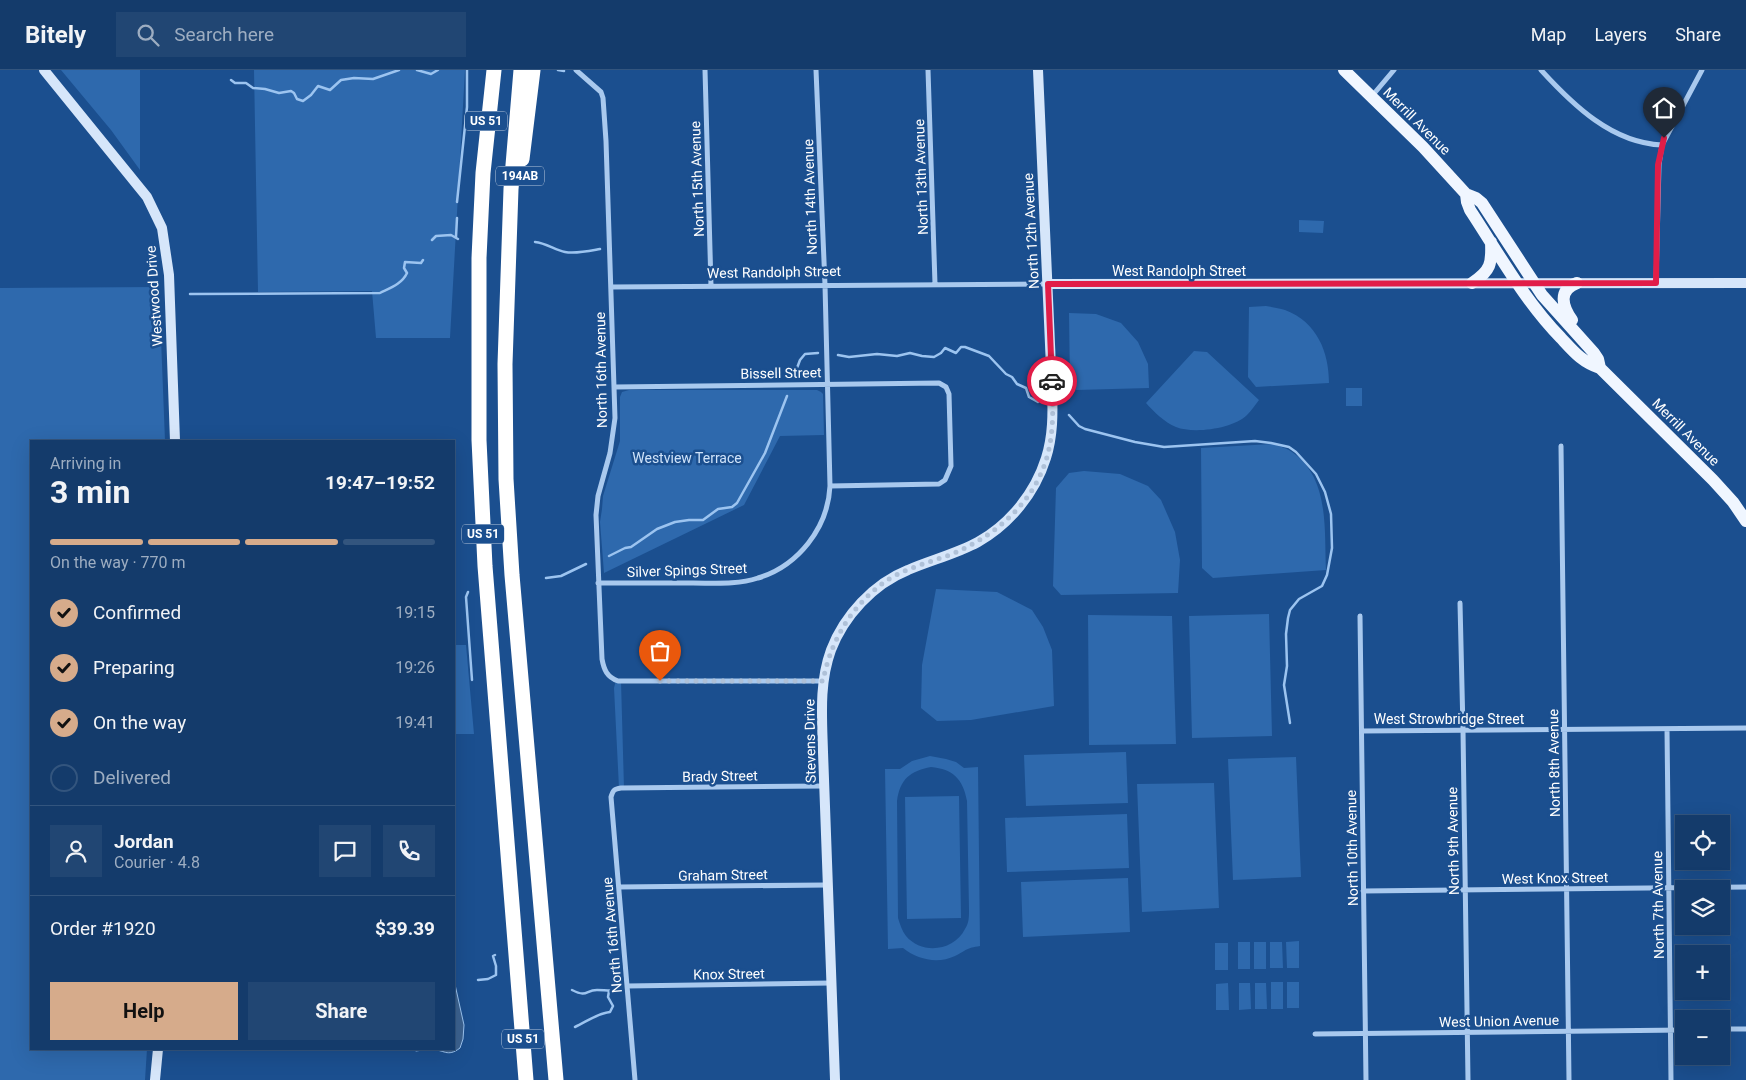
<!DOCTYPE html>
<meta charset="utf-8">
<style>
:root{--surface:#143b6b;--page:#214673;--text:#f1f3f6;--muted:#9dadc1;--line:#33557e;--accent:#d6ab8b}
body{margin:0;font-family:Roboto,sans-serif;background:var(--page);color:var(--text);height:100vh;display:flex;flex-direction:column;font-size:19px;white-space:nowrap}
*{box-sizing:border-box;margin:0}
p{font-size:16px;color:var(--muted)}
.icon{flex:none;width:28px;height:28px;fill:none;stroke:currentColor;stroke-width:2;stroke-linecap:round;stroke-linejoin:round}
.map{position:relative;flex:1;overflow:hidden}
.side{position:absolute;left:30px;top:370px;width:425px;height:610px;display:flex;flex-direction:column;background:var(--surface);border-radius:0px;box-shadow:0 5px 20px #0002,0 0 0 1px var(--line)}
.side>*{flex:none}
.controls{position:absolute;left:1675px;top:745px;display:grid;gap:10px}
.controls a{display:grid;place-items:center;width:55px;height:55px;border-radius:0px;background:var(--surface);box-shadow:0 5px 20px #0002,0 0 0 1px var(--line);font-size:25px}
.pin{position:absolute;display:grid;place-items:center;width:42px;height:42px;color:#fff;margin:-51px -21px;border-radius:50% 50% 50% 0;rotate:-45deg;box-shadow:0 0 5px #0007}
.pin .icon{rotate:45deg}
.courier{position:absolute;display:grid;place-items:center;width:50px;height:50px;margin:-25px;border:4px solid #e11d48;border-radius:50%;background:#fff;color:#222;box-shadow:0 1px 6px #0007}
.headline em{font-style:normal;font-weight:700}
.headline div{display:flex;flex-direction:column-reverse}
.headline{display:flex;align-items:center;justify-content:space-between;height:85px;padding:0 20px}
h1{font-size:32px;font-weight:700;line-height:38px}
.bar{display:grid;grid-template-columns:repeat(4,1fr);gap:8px 5px;align-content:center;height:60px;padding:0 20px}
.bar i{height:6px;border-radius:4px;background:var(--line)}
.bar .on{background:var(--accent)}
.bar p{grid-column:span 4}
.line{display:flex;align-items:center;gap:12px;padding:0 20px;border-top:1px solid var(--line)}
.line div{flex:1}
.round{display:grid;place-items:center;flex:none;width:52px;height:52px;border-radius:0px;background:var(--page)}
ol{padding:0 20px;list-style:none}
li{display:flex;align-items:center;gap:15px;height:55px}
li p{margin-inline-start:auto}
li .icon{padding:5px;border-radius:50%;background:var(--accent);color:#111;stroke-width:4}
li:last-child{color:var(--muted)}
li i{width:28px;height:28px;border:2px solid var(--line);border-radius:50%}
.action{display:flex;gap:10px;margin-top:auto;padding:10px 20px}
.action a{flex:1;height:58px;border-radius:0px;background:var(--accent);color:#111;font-size:20px;font-weight:700;line-height:58px;text-align:center}
.action a+a{background:var(--page);color:var(--text)}
header{display:flex;align-items:center;gap:30px;box-sizing:border-box;height:70px;padding:0 25px;background:var(--surface);border-bottom:1px solid var(--line)}
header strong{font-size:24px}
nav{display:flex;gap:28px;margin-inline-start:auto;font-size:18px}
.search{width:350px;height:45px;background:var(--page);display:flex;align-items:center;gap:12px;box-sizing:border-box;padding:0 18px;border-radius:0px;color:var(--muted);font-size:19px}
.map>svg:first-child{display:block}
.green{fill:#2e69ad;fill-rule:evenodd}
.water{fill:#3c6290;stroke:#9cc4f0}
.lines{fill:none;stroke-linecap:round;stroke-linejoin:round}
.stream{stroke:#9cc4f0;stroke-width:2.5}
.street{stroke:#a9c9ee;stroke-width:5}
.secondary{stroke:#d6e6fa;stroke-width:10}
.primary{stroke:#f0f6ff;stroke-width:12}
.highway{stroke:#fff;stroke-width:15}
.done{stroke:#afc1d8;stroke-width:5;stroke-dasharray:0 9}
.route{stroke:#e11d48;stroke-width:6}
.labels{text-anchor:middle;dominant-baseline:central;stroke-width:5;stroke-linejoin:round;paint-order:stroke}
.shield{fill:#1b4f8f;stroke:#bbcadd;stroke-width:1}
.shield-label{font-size:12px;font-weight:bold;fill:#fff}
.street-label{font-size:14px;fill:#fff;stroke:#1b4f8f}
.park-label{font-size:14px;fill:#cfe3fa;stroke:#1b4f8f}
</style>
<header>
<strong>Bitely</strong>
<div class="search"><svg class="icon" aria-label="search" viewBox="0 0 24 24"><circle cx="10" cy="10" r="6"/><path d="M15 15l6 6"/></svg>Search here</div>
<nav><a>Map</a><a>Layers</a><a>Share</a></nav>
</header>
<div class="map">
<svg width="1746" height="1010" viewBox="0 0 1746 1010">
<rect width="100%" height="100%" fill="#1b4f8f"/>
<path class="green" d="M61 0H140V100L111 60Z
M254 0H465L450 268H376L372 221 258 222Z
M1299 150 1324 151 1323 163 1299 162Z
M159 217 165 371H31V979H147L145 1010H0V218Z
M1266 236C1272 237 1279 238 1285 240 1317 252 1329 282 1329 313L1256 317 1248 307 1249 237Z
M1069 243 1096 244 1121 253 1138 272 1148 294 1149 318 1076 320 1070 315Z
M1194 281 1207 282 1259 330C1255 335 1251 341 1247 345 1233 359 1193 364 1176 357 1164 352 1154 342 1146 333Z
M1346 318H1362V336H1346Z
M817 320 821 322 823 324 824 365 780 366 744 435 604 503 600 452 602 439 603 426 620 371V327L622 322 629 320Z
M1274 374C1280 377 1287 378 1292 382 1330 408 1324 460 1326 500L1213 508 1202 498 1201 378Z
M1084 401 1120 404 1148 416 1161 430 1175 462 1180 490 1178 523 1061 525 1053 516 1056 418 1069 403Z
M936 519 997 522 1032 540 1043 557 1052 580 1054 636 971 650 937 651 921 638 922 595Z
M1269 544 1272 666 1192 668 1189 546Z
M1088 545 1172 546 1176 674 1089 675Z
M454 575H466L474 664H454Z
M616 610 621 611 624 718H619L614 618Z
M1126 682 1128 733 1026 736 1024 685Z
M930 686 946 689 956 692 964 698 978 697 980 876C966 878 967 880 955 886 938 894 918 890 903 878L888 879 885 699H900L912 691ZM931 697C953 699 963 709 967 731L969 840C969 847 969 853 965 859 954 881 922 885 906 866 902 861 900 854 898 848L897 731C900 709 910 701 931 697Z
M1296 687 1301 807 1233 810 1228 689Z
M1214 713 1219 838 1142 842 1137 714Z
M959 726 961 848 907 849 905 727Z
M1127 744 1129 798 1007 802 1005 748Z
M1128 808 1130 862 1023 867 1021 812Z
M1299 871V898H1287L1286 872Z
M1238 872H1250V899H1238Z
M1254 872H1266V899H1254Z
M1270 872H1282L1283 898H1270Z
M1215 873H1228V900H1215Z
M1271 912H1283V939H1271Z
M1287 912H1299V938H1287Z
M1228 913 1229 940H1216V914Z
M1239 913H1250L1251 939 1239 940Z
M1255 913H1266L1267 939H1255Z"/>
<path class="water" d="M454 910 464 955 463 969 460 978C447 988 444 979 432 980 427 980 421 980 416 981L413 979H454Z"/>
<g class="lines">
<path class="stream" d="M417 0 431 4 438 0
M558 0 564 1
M231 10 235 13H246L253 18 265 19 279 23 291 21 294 23 297 29 303 31 311 25 318 16 330 20 341 10 354 8 373 9 399 0
M457 132 467 37V0
M456 167 457 148
M432 170 436 166 451 165 458 169
M535 172C546 173 555 180 565 182 576 184 589 181 600 179
M190 224 380 223C390 218 402 214 407 203L404 198 405 192 421 193 423 190
M838 285 849 287 877 284 897 286 910 283 922 286 934 287 941 283 945 278 956 283 961 277H965L989 286 1006 304 1012 307 1017 314 1026 318 1029 327 1038 332
M794 306 800 290 805 284 818 283
M1069 345 1079 356 1085 359 1135 372 1164 377 1255 371 1271 373 1289 377 1296 382 1316 404 1325 422 1331 444 1332 478 1327 505 1322 516 1299 529 1290 540 1288 548 1286 564 1287 596 1284 615 1290 653
M609 486 625 478 631 477 657 459 675 452 689 450H703L718 439 732 437 737 433 765 383 787 326
M546 508 561 506 586 494
M468 522 466 527 472 610
M478 910 488 909 496 905V896L493 886 495 885
M572 920C588 928 585 920 597 920 604 920 611 921 619 920
M575 957C586 952 598 943 610 942L613 936 608 927 609 921"/>
<path class="street" d="M576 0 601 22 603 28 606 71 615 348 610 383 598 426 596 445 602 589C604 600 607 607 618 611H823
M705 0 711 216
M928 0 935 214
M1541 0C1573 35 1612 73 1662 75
M1372 26 1394 0
M1656 213 1659 95 1662 75 1702 0
M611 217 1047 214
M615 317 939 313 946 317 949 324 951 396 945 410 939 414 830 416
M1561 376 1569 1010
M598 513C630 513 662 513 693 513 715 513 737 515 758 508 798 496 828 458 830 416L825 215 816 0
M1460 533 1463 660 1468 1010
M1360 546 1366 1010
M1667 659 1671 1010
M1362 661 1746 658
M619 817 827 815
M1363 821 1746 817
M627 916 831 913
M1721 959H1746
M1315 964 1684 960
M635 1010 611 727C613 720 614 719 621 718L824 716"/>
<path class="secondary" d="M44 0 147 127 162 158 169 205 175 371
M1048 214 1746 213
M155 1010 158 979
M835 1010 823 682C822 647 819 613 831 580 844 546 873 514 908 500 931 490 956 484 978 472 1010 454 1035 423 1046 388 1053 366 1053 343 1052 320L1038 0"/>
<path class="primary" d="M1344 0 1423 77 1466 124 1476 128 1482 133 1542 225 1594 283 1598 289 1600 298
M1466 124 1467 132 1470 140C1499 184 1524 230 1561 268 1574 282 1582 292 1600 298L1713 410 1733 432 1746 451
M1472 213C1491 201 1492 193 1491 172
M1572 250C1562 236 1558 220 1577 213"/>
<path class="highway" d="M494 0 483 103 479 188V370L485 496 526 1010
M521 0 511 119 505 294 506 409 512 505 556 1010
M522 89 533 0"/>
</g>
<g class="lines">
<path class="done" d="M660 611H823C831 569 853 533 889 509 909 497 931 492 952 484 995 466 1034 433 1047 387 1054 362 1053 336 1052 311"/>
<path class="route" d="M1052 311 1048 214 1656 213 1658 95 1664 68"/>
</g>
<g class="labels">
<g class="shield">
<rect x="465" y="41.5" width="42" height="19" rx="4"/>
<rect x="496" y="96.5" width="48" height="19" rx="4"/>
<rect x="462" y="454.5" width="42" height="19" rx="4"/>
<rect x="502" y="959.5" width="42" height="19" rx="4"/>
</g>
<g class="shield-label">
<text x="486" y="51">US 51</text>
<text x="520" y="106">194AB</text>
<text x="483" y="464">US 51</text>
<text x="523" y="969">US 51</text>
</g>
<g class="street-label">
<text transform="translate(1417 51) rotate(45)">Merrill Avenue</text>
<text transform="translate(921 107) rotate(-92)">North 13th Avenue</text>
<text transform="translate(697 109) rotate(-92)">North 15th Avenue</text>
<text transform="translate(810 127) rotate(-92)">North 14th Avenue</text>
<text transform="translate(1031 161) rotate(-93)">North 12th Avenue</text>
<text x="1179" y="201">West Randolph Street</text>
<text transform="translate(774 202) rotate(-1)">West Randolph Street</text>
<text transform="translate(154 226) rotate(-94)">Westwood Drive</text>
<text transform="translate(601 300) rotate(-91)">North 16th Avenue</text>
<text transform="translate(781 303) rotate(-1)">Bissell Street</text>
<text transform="translate(1686 362) rotate(45)">Merrill Avenue</text>
<text transform="translate(687 500) rotate(-2)">Silver Spings Street</text>
<text x="1449" y="649">West Strowbridge Street</text>
<text transform="translate(810 671) rotate(-91)">Stevens Drive</text>
<text transform="translate(1554 693) rotate(-91)">North 8th Avenue</text>
<text transform="translate(720 706) rotate(-1)">Brady Street</text>
<text transform="translate(1453 771) rotate(-91)">North 9th Avenue</text>
<text transform="translate(1352 778) rotate(-91)">North 10th Avenue</text>
<text transform="translate(723 805) rotate(-1)">Graham Street</text>
<text transform="translate(1555 808) rotate(-1)">West Knox Street</text>
<text transform="translate(1658 835) rotate(-91)">North 7th Avenue</text>
<text transform="translate(612 865) rotate(-95)">North 16th Avenue</text>
<text transform="translate(729 904) rotate(-1)">Knox Street</text>
<text transform="translate(1499 951) rotate(-1)">West Union Avenue</text>
</g>
<g class="park-label">
<text x="687" y="388">Westview Terrace</text>
</g>
</g>
</svg>
<div class="controls">
<a><svg class="icon" aria-label="locate" viewBox="0 0 24 24"><circle cx="12" cy="12" r="6"/><path d="M12 2v4M12 18v4M2 12h4M18 12h4"/></svg></a>
<a><svg class="icon" aria-label="layers" viewBox="0 0 24 24"><path d="M12 4l9 5-9 5-9-5zM3 14l9 5 9-5"/></svg></a>
<a>+</a>
<a>−</a>
</div>
<div class="pin" style="left:660px;top:611px;background:#ea580c"><svg class="icon" aria-label="bag" viewBox="0 0 24 24"><path d="M5 8h14l-1 12H6zM9 8a3 3 0 0 1 6 0"/></svg></div>
<div class="pin" style="left:1664px;top:68px;background:#1f2937"><svg class="icon" aria-label="home" viewBox="0 0 24 24"><path d="M3 11l9-7 9 7M6 9v11h12V9"/></svg></div>
<div class="courier" style="left:1052px;top:311px"><svg class="icon" aria-label="car" viewBox="0 0 24 24"><path d="M5 17H2v-5l4-1 3-4h7l3 4 3 1v5h-3M9 17h6M6 11h13"/><circle cx="7" cy="17" r="2"/><circle cx="17" cy="17" r="2"/></svg></div>
<section class="side">
<div class="headline"><div><h1>3 min</h1><p>Arriving in</p></div><em>19:47–19:52</em></div>
<div class="bar"><i class="on"></i><i class="on"></i><i class="on"></i><i></i><p>On the way · 770 m</p></div>
<ol>
<li><svg class="icon" aria-label="check" viewBox="0 0 24 24"><path d="M5 12l5 5 9-10"/></svg>Confirmed<p>19:15</p></li>
<li><svg class="icon" aria-label="check" viewBox="0 0 24 24"><path d="M5 12l5 5 9-10"/></svg>Preparing<p>19:26</p></li>
<li><svg class="icon" aria-label="check" viewBox="0 0 24 24"><path d="M5 12l5 5 9-10"/></svg>On the way<p>19:41</p></li>
<li><i></i>Delivered</li>
</ol>
<div class="line" style="height:90px"><a class="round"><svg class="icon" aria-label="person" viewBox="0 0 24 24"><circle cx="12" cy="8" r="4"/><path d="M4 21q1-7 8-7t8 7"/></svg></a><div><b>Jordan</b><p>Courier · 4.8</p></div><a class="round"><svg class="icon" aria-label="chat" viewBox="0 0 24 24"><path d="M4 5h16v11H9l-5 4z"/></svg></a><a class="round"><svg class="icon" aria-label="phone" viewBox="0 0 24 24"><path d="M5 4h4l2 5-3 2q2 4 5 5l2-3 5 2v4C11 20 4 13 5 4z"/></svg></a></div>
<div class="line" style="height:65px"><div>Order #1920</div><b>$39.39</b></div>
<div class="action"><a>Help</a><a>Share</a></div>
</section>
</div>
